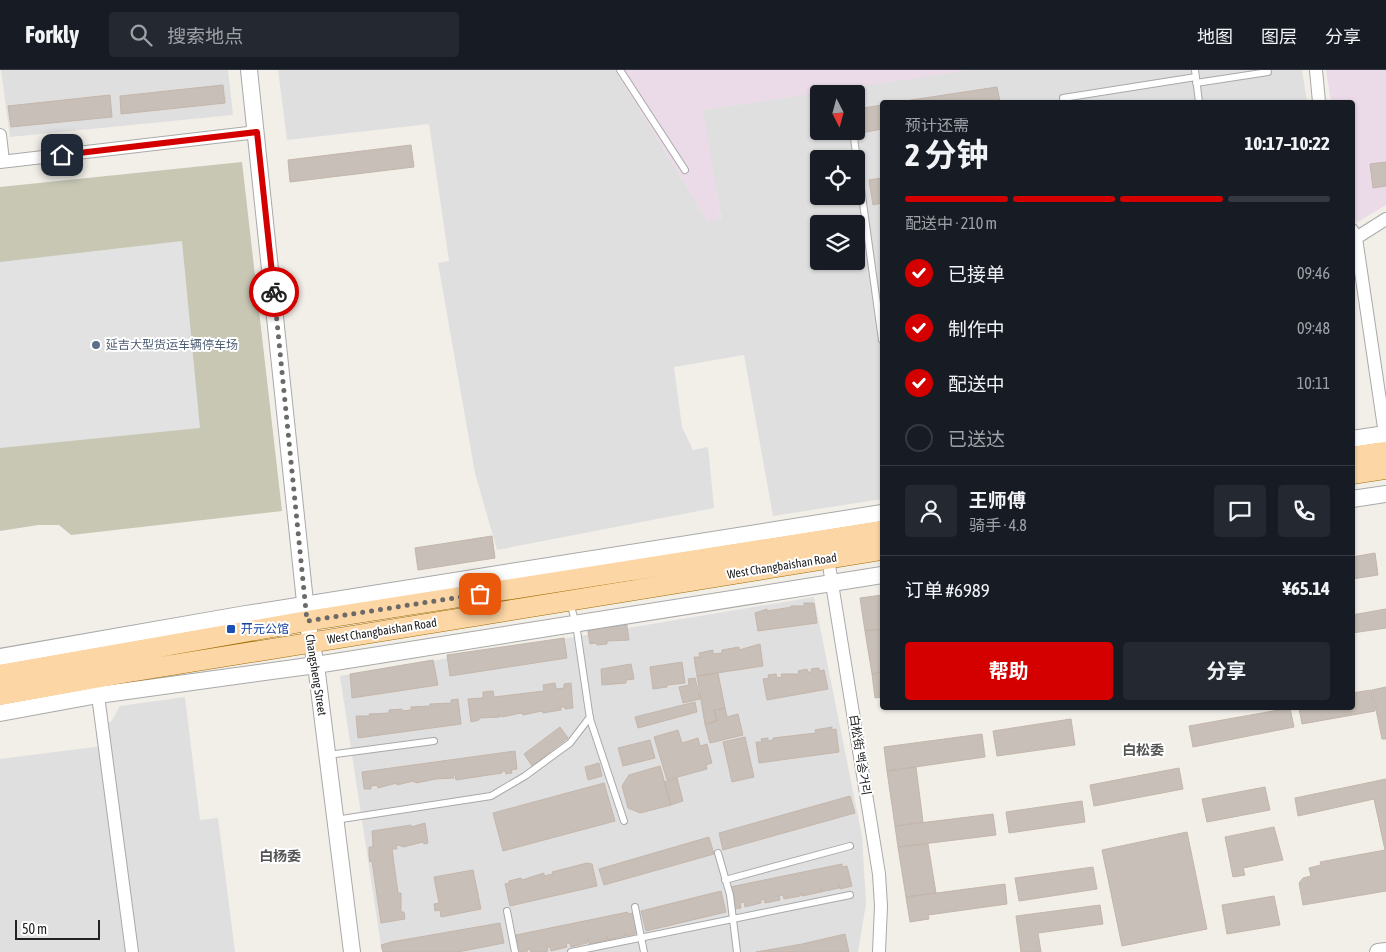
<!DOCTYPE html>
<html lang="zh">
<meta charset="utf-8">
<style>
:root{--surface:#171b24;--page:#242831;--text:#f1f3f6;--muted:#9ea1a6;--line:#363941;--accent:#d40000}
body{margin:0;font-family:"Asap Condensed","Noto Sans SC","Noto Sans KR",sans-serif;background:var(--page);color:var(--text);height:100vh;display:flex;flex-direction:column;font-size:19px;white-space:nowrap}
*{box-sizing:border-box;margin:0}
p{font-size:16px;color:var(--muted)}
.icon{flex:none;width:28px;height:28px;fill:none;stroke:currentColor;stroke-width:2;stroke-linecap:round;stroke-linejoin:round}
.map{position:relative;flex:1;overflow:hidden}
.details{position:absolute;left:880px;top:30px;width:475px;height:610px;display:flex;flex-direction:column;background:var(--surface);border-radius:5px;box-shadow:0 1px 4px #0004}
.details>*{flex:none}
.needle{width:32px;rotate:174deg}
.tools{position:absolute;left:810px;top:15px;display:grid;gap:10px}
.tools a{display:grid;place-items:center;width:55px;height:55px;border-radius:5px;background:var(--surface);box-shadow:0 1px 4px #0004;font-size:25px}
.scale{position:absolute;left:15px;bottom:12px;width:85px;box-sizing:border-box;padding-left:5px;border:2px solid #222;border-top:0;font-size:14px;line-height:18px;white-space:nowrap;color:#222;-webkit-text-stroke:4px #fff;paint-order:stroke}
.pin{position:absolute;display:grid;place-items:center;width:42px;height:42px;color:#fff;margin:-21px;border-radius:10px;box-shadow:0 2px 8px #0006}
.courier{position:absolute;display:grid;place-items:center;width:50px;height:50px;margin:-25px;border:4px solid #d40000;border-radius:50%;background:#fff;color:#222;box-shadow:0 1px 6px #0007}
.summary em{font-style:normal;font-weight:700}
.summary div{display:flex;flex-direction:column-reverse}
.summary{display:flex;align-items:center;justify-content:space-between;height:85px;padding:0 25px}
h1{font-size:32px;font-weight:700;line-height:38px}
.bar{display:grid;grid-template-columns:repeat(4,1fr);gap:8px 5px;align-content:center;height:60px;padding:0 25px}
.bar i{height:6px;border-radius:4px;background:var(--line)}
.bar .selected{background:var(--accent)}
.bar p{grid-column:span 4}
.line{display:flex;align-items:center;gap:12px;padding:0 25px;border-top:1px solid var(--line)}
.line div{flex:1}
.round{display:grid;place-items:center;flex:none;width:52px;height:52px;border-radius:5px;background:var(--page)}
ol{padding:0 25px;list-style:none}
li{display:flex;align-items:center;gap:15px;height:55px}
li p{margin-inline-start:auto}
li .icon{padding:5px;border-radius:50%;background:var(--accent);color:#fff;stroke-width:4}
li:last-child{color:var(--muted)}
li i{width:28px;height:28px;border:2px solid var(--line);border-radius:50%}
.button{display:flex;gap:10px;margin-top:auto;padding:10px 25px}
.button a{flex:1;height:58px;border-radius:5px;background:var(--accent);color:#fff;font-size:20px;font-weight:700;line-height:58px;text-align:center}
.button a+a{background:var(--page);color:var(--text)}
header{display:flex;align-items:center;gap:30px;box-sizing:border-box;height:70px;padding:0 25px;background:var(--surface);border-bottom:1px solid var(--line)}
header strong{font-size:24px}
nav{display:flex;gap:28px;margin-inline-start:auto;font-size:18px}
.search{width:350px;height:45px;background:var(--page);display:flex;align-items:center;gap:12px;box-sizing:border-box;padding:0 18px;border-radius:5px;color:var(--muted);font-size:19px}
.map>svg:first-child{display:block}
.residential{fill:#e0dfdf;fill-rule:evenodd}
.industrial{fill:#ebdbe8}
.construction{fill:#c7c7b4}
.parking{fill:#e2e2e2}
.building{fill:#c7bfb8;stroke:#c4b6ab}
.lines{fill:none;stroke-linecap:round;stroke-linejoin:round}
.service-casing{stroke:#a9a9a9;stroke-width:8}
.minor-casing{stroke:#a9a9a9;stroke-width:14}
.tertiary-casing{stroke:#a9a9a9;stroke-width:18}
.primary-casing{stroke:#a06b00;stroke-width:21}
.service{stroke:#fff;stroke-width:6}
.minor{stroke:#fff;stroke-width:12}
.tertiary{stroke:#fff;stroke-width:16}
.primary{stroke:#fcd6a4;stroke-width:20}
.done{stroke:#6b6a68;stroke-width:5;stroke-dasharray:0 9}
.route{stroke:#d40000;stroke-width:6}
.service-dot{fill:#5c6f8a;stroke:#fff;stroke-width:2}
.transit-dot{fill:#1a4fb4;stroke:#fff;stroke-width:2}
.labels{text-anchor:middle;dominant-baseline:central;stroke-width:4;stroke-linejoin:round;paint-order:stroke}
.service-label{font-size:12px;fill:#4e5e75;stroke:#fff;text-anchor:start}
.street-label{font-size:12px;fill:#222;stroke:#fff}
.transit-label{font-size:12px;fill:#164399;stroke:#fff;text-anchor:start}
.neighbourhood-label{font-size:14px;font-weight:bold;fill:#555;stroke:#fff}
</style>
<header>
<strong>Forkly</strong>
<div class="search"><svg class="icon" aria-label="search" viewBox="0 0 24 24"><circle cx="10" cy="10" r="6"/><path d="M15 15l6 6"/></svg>搜索地点</div>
<nav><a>地图</a><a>图层</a><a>分享</a></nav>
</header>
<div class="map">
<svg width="1386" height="882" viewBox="0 0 1386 882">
<rect width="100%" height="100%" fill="#f2efe9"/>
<path class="residential" d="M1 0H228L233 45 10 67Z
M278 0H615L708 151 721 148 702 40 966 0H1302L1307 32H882V429L773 446 744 285 674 297 682 357 693 380 708 377 714 438 497 480 475 403 438 193 449 191 429 54 287 70ZM819 24H856V61H819ZM819 89H856V126H819ZM819 154H856V191H819Z
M814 527 862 766 866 834 858 882H382L340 606Z
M185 627 200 750 218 748 235 882H0V689L102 676 98 654 111 652 120 636Z"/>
<path class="industrial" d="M615 0H969L703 40 721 149 708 151Z
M1326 0H1386V135L1356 153 1352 138V32H1331Z"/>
<path class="construction" d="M242 92 282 441 71 465 59 455H38L0 461V117Z"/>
<path class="parking" d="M182 171 200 358 0 378V192Z"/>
<path class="building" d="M223 15 225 33 121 44 120 26Z
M997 17 1000 32H898Z
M110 25 112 47 11 57 8 36Z
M882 35V59L861 63 857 39Z
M411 75 414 97 290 112 288 90Z
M1386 92V116L1373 118 1370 94Z
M882 108V133L873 135 869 110Z
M492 466 495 488 418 500 415 478Z
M1375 483 1378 505 1352 509V487Z
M882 525V559L865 561 860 528Z
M804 533H814L817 553 758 561 755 543 767 539V541L792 537 791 536H804Z
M1386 539V558L1352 563V545Z
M626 549 629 570 607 571V574L597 575 596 573 590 574 587 555Z
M882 559V602L872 604 865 561Z
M564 568 567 588 450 606 447 585Z
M760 574 763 596 697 606 694 587H700L699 583 713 580V584L722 583V580L739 577V580Z
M433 590 438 615 352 628 350 604Z
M682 592 685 613 667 615V617L653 619 650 597Z
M631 594 634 609 626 610V613L602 615 601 599Z
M819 598V601L824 600 828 619 767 630 763 609 769 608 768 605 776 604 777 608 782 607 781 604H799L798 601 807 599 808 602H812L811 599Z
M882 602V627L875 628 872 604Z
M718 603 725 638 714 640 717 651 705 654 697 606Z
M695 608 700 629 683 633 679 617 689 615 688 609Z
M555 613 556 619 564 618V614L571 613 573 638 565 639V637H561V640L543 643 542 641 523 645 521 643 502 647 500 645V647L479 648V650L471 652 468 629 483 628V622L493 621 494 627 544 621 543 615Z
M1386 617V669H1382L1372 620Z
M1371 620 1375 641 1302 654 1299 638H1352V623Z
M458 629 461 654 358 668 356 646H370L369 644 389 643V640L402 639V641L411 640V637L430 636V634L451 633V630Z
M695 632 697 642 638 658 635 647Z
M725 638 727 647 738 644 743 665 710 673 705 654 717 651 714 640Z
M1290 638 1294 657 1193 677 1189 656Z
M1071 649 1075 675 997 686 993 661Z
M560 657 568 668 532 696 524 684Z
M832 657V660L836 659 839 682 759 693 756 672H762L761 669 768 668V671L773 670V668L816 663 815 660Z
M678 660 682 673 698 668 700 676 707 674 712 693 706 695 707 699 667 710 654 667Z
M982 664 985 687 887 701 884 677Z
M745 667 754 707 732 712 723 672Z
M650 670 655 688 623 696 618 678Z
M515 681 517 699 511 700 512 703 506 704 505 701H502V703L456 710 455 705H453L454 708 436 709 416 713 413 711 397 715V713L378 718 377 715 371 716V719H364L362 702Z
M599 693 602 706 588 710 585 697Z
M660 696 671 735 640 743 628 738 622 716 629 705Z
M916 697 923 752 895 756 887 701Z
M1179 698 1183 719 1094 736 1090 715Z
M677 708 683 731 671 735 664 712Z
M1386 709V821L1303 835 1299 813 1303 808 1311 806 1309 798 1321 795 1320 792 1385 780 1374 729 1298 746 1295 728Z
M604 713 615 751 503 781 493 743Z
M1265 717 1270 740 1207 752 1202 729Z
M850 726 855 743 723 780 719 763Z
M1082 731 1085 752 1009 763 1006 742Z
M993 744 996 765 898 777 895 756Z
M425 753 428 773 424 774 423 772 403 777 399 775 396 776 397 779H392L398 823H401V842H404L405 849 381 853 372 791 370 792 369 785V777H373L372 761 411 755V757Z
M1274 757 1283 790 1243 798 1245 805 1233 807 1225 767Z
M1187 762 1207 859 1122 876 1102 780Z
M709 767 714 784 604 815 599 799Z
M928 774 936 823 906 827 898 777Z
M587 793 592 794 597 816 510 836 505 814 509 813V811L521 808 522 810 544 803V806L553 804 552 802Z
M842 794V797L847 796 852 816 840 819 839 814V818L821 822V818V822L802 826 801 822 800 826 784 829 783 825 779 826 780 830 765 833 764 829 761 830V833L745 837 744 832 740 833 741 838 734 839 730 817Z
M1093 797 1097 819 1019 831 1015 808Z
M473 800 481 839 441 847 440 840 435 841 434 834 439 833 434 807Z
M1005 814 1007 834 928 845 929 849 910 852 906 827Z
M721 821 726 842 646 861 641 841Z
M1274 826 1280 855 1227 864 1222 835Z
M1100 835 1103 854 1038 863 1041 882H1021L1016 846Z
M628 842V844L634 843 638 863 626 866 624 862 625 866 608 870 607 865V870L589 874 588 869 587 873 571 877 570 873 566 874 567 877 551 881 550 877H547L548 881 542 882H531L530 879 527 880V882H520L516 865Z
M500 853 504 873 458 882H383L381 875 391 872Z
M845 864 849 882H756L802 874Z"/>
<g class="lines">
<g class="service-casing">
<path id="service" d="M620 0 685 100
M1195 0 1199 32
M1196 13 1268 2
M1064 32 1063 28 1196 7
M853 61 882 270
M570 533 576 554 590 649 624 751
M328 685 434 671
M335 750 491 726 525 706 570 673 590 647
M718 783 730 825 737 882
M725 810 850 776
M635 837 644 882
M507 841 515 882
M571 882 850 825"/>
</g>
<g class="minor-casing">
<path id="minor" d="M1316 0 1319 32
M0 65 3 91
M0 92 257 62
M1352 160 1356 168 1386 371
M1356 168 1386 149
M828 489 879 804 881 836 879 882
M97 618 132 882"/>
</g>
<g class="tertiary-casing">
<path id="tertiary" d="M249 0 307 551 316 595 352 882
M1352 369 1386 364
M1352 429 1386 424
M0 587 240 545 882 443
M0 643 98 625 316 595 882 505
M1378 882 1386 881"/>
</g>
<g class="primary-casing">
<path id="primary" d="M1352 387 1386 382
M1352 404 1386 399
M0 605 307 551 882 461
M0 625 123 603 882 480"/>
</g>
<use href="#service" class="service"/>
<use href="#minor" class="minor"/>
<use href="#tertiary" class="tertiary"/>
<use href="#primary" class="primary"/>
</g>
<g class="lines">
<path class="done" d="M274 222 307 551 480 524"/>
<path class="route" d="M62 85 257 62 274 222"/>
</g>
<circle class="service-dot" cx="96" cy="275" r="5"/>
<rect class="transit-dot" x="226" y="554" width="10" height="10" rx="2.5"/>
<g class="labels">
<g class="service-label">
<text x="106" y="275">延吉大型货运车辆停车场</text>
</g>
<g class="street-label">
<text transform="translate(782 496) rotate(-9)">West Changbaishan Road</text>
<text transform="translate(382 561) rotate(-9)">West Changbaishan Road</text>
<text transform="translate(316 605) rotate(81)">Changsheng Street</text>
<text transform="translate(860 685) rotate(81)">白松街 백송거리</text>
</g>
<g class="transit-label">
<text x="241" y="559">开元公馆</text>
</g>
<g class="neighbourhood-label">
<text x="1143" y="680">白松委</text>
<text x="280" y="786">白杨委</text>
</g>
</g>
</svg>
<div class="tools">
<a><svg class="needle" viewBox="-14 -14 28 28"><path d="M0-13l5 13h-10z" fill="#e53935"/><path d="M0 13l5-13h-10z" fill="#9ea1a6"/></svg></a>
<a><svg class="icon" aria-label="locate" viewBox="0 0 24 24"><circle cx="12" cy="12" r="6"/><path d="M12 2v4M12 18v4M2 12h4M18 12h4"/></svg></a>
<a><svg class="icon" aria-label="layers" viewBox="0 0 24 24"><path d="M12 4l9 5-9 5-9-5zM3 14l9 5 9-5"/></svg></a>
</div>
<div class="scale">50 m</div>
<div class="pin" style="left:480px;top:524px;background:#ea580c"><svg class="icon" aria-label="bag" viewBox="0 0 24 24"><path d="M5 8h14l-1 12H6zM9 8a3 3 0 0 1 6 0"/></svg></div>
<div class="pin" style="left:62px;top:85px;background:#1f2937"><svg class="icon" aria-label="home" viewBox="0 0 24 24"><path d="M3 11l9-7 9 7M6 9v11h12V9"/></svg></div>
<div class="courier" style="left:274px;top:222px"><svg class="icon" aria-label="bike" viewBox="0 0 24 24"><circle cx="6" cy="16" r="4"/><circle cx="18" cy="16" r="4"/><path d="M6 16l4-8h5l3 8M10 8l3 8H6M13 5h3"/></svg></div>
<section class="details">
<div class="summary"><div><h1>2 分钟</h1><p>预计还需</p></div><em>10:17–10:22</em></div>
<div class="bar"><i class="selected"></i><i class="selected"></i><i class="selected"></i><i></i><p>配送中 · 210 m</p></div>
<ol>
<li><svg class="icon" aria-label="check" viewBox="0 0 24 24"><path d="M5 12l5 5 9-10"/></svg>已接单<p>09:46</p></li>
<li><svg class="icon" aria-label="check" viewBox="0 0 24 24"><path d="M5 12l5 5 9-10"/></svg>制作中<p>09:48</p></li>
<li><svg class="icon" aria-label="check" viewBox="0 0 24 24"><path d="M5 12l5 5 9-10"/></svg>配送中<p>10:11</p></li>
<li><i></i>已送达</li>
</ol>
<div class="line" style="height:90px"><a class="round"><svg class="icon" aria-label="person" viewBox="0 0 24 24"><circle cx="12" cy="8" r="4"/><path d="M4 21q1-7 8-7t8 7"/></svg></a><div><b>王师傅</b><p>骑手 · 4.8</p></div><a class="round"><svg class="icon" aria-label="chat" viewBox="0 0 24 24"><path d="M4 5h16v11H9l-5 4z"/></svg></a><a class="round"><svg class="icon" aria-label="phone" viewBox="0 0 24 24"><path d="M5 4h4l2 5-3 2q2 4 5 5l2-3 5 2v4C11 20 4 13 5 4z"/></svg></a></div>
<div class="line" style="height:65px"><div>订单 #6989</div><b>¥65.14</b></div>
<div class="button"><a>帮助</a><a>分享</a></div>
</section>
</div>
